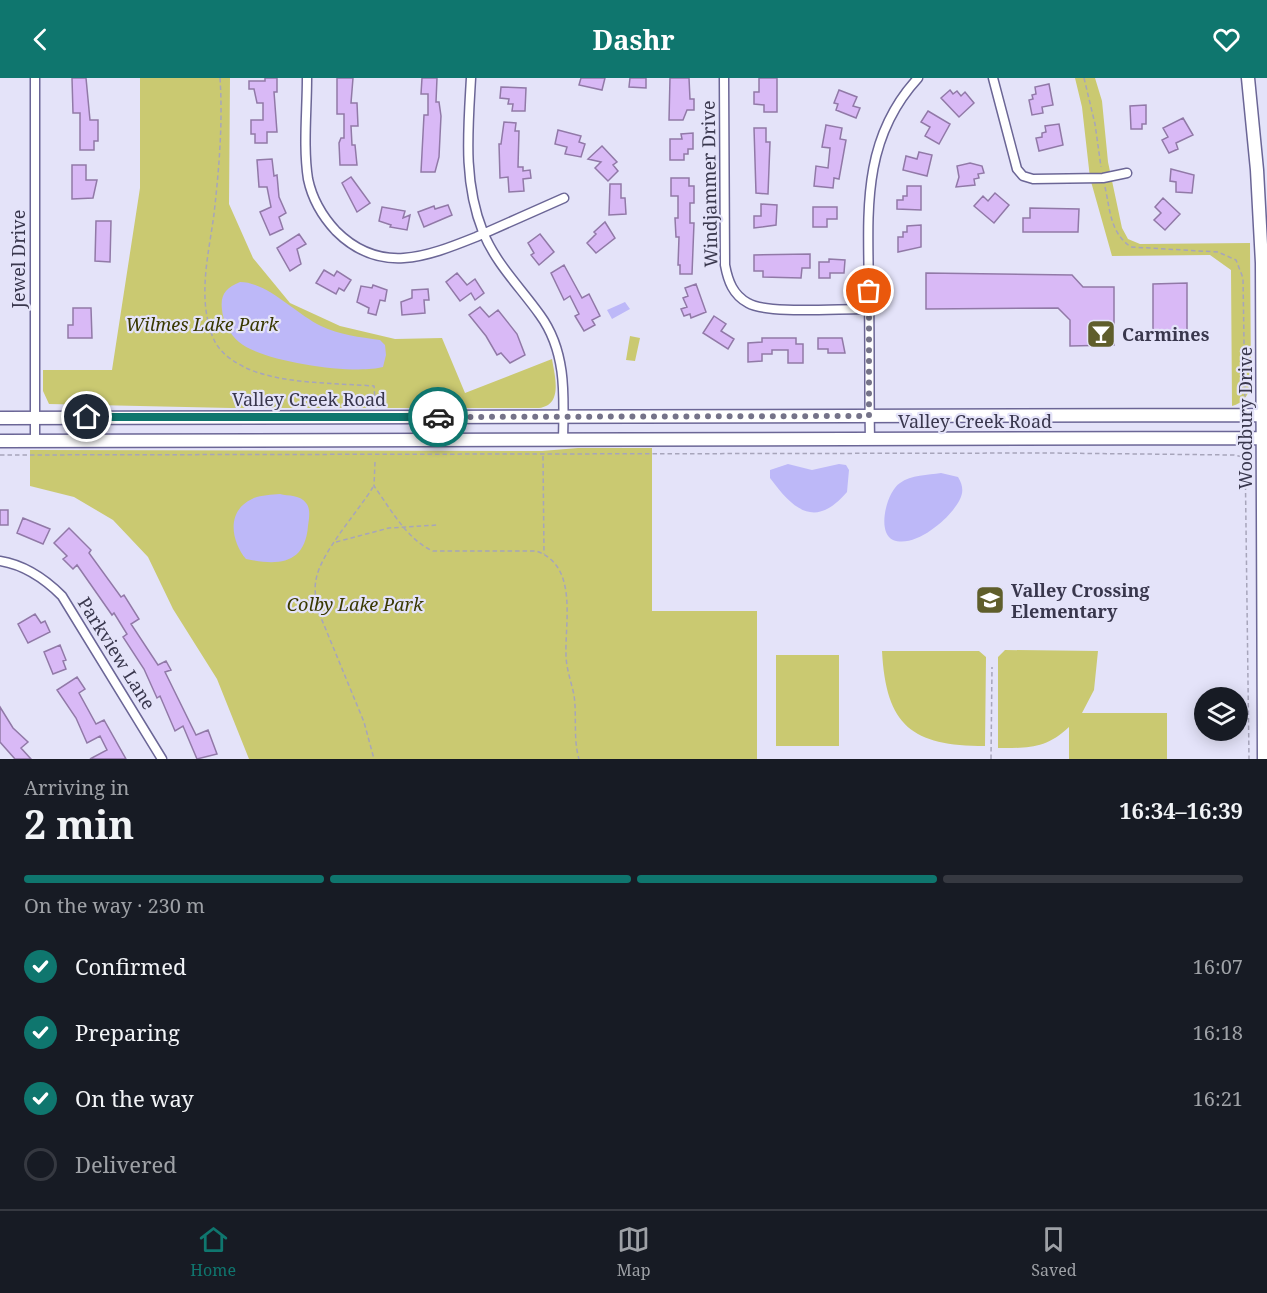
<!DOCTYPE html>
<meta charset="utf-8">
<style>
:root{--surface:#171b24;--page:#20242c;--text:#f1f3f6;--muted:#9ea1a6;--line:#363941;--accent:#0f766e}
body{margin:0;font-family:"Noto Serif",serif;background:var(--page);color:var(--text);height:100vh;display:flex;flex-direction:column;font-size:22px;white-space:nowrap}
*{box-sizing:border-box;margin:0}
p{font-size:20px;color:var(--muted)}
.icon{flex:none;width:33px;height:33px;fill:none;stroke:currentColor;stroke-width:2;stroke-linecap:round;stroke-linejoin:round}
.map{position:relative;height:681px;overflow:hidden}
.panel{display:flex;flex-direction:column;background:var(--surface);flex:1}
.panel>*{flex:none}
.tools{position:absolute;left:1194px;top:609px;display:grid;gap:12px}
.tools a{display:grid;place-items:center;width:54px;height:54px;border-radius:50%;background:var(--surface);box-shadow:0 3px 15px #0003;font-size:30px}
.pin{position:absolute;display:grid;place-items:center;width:51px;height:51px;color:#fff;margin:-26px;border:3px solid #fff;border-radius:50%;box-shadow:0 2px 6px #0007}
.courier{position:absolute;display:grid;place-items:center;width:60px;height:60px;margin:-30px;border:4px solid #0f766e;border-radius:50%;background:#fff;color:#222;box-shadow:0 2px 8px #0007}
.head em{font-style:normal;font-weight:700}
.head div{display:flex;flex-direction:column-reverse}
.head{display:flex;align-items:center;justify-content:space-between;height:102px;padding:0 24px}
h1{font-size:39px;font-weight:700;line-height:45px}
.bar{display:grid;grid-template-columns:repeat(4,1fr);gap:9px 6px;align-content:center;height:72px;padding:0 24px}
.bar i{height:8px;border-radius:4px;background:var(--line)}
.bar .selected{background:var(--accent)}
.bar p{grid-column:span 4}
ol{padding:0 24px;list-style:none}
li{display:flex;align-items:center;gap:18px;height:66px}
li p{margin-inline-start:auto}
li .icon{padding:6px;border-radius:50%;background:var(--accent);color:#fff;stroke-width:4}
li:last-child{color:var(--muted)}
li i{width:33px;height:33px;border:3px solid var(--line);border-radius:50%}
header{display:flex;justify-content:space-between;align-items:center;height:78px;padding:0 24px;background:var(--accent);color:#fff;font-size:27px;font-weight:700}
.tab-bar{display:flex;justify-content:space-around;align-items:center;height:84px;border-top:2px solid var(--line);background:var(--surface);font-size:16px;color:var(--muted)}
.tab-bar a{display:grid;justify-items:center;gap:3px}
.tab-bar .selected{color:var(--accent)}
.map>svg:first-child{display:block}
.green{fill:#cac971}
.water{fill:#bdb8f8}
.building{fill:#d9b9f6;stroke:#9179a7;stroke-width:1.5}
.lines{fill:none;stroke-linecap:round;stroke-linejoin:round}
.minor-casing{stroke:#6b6696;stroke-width:11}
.secondary-casing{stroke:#6b6696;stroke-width:15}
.path{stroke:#a7a5bb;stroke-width:1.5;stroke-dasharray:4.5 3;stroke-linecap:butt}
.minor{stroke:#fff;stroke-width:8}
.secondary{stroke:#fff;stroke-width:12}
.done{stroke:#757389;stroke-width:6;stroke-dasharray:0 10.8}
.route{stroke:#0f766e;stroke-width:8}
.labels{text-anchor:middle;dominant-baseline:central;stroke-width:4.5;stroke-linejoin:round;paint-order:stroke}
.street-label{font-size:18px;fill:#39374d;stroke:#e4e3f9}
.park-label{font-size:18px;font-style:italic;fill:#393800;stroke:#e4e3f9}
.poi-label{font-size:18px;font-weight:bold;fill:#39374d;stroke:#e4e3f9;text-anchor:start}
</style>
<header><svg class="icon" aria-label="back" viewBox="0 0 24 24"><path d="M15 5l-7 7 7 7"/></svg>Dashr<svg class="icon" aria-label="heart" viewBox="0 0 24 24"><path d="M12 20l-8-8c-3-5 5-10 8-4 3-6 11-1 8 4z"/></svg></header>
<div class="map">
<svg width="1267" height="681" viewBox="0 0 1267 681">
<rect width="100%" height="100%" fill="#e4e3f9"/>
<path class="green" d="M140 0H230L229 126 253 180 290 225 340 248 395 261 442 260 465 315 552 281C555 299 563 327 539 330H231L49 326 43 313V292H112L140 110Z
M1075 0H1095L1102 23 1108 84 1122 150 1128 161 1140 166 1250 165 1251 307C1248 318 1243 325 1232 328L1231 192 1210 177 1112 178 1090 100 1082 29Z
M630 258 640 260 635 283 626 282Z
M578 370H652V533H757V681H249L217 601 173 531 148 479 113 442 74 419 30 408V372L542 373Z
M1005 572 1098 573 1094 612 1082 635H1167V681H1069V649C1046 671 1028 670 998 670V579Z
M882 573H979L986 579 985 668C912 668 886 648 882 573Z
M776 577H839V668H776Z"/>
<path class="water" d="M240 204C267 204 296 236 321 248 339 257 360 259 380 262L385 267 386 277 383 289C354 297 262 284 239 264 230 257 223 243 222 232 220 216 226 210 240 204Z
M625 224 630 231 612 241 607 232Z
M788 386 812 392 839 386 846 387 849 392 847 414C816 450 795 434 770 400V392Z
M941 395 958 399C966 412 962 420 953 432 942 446 913 470 893 462 876 454 887 413 900 405 911 397 928 397 941 395Z
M280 416C288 418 301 417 306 425 311 431 309 440 308 448 305 486 279 488 246 481 231 463 226 433 252 421 259 417 271 417 280 416Z"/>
<path class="building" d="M72 0H86L90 42H98V63H94V72H80V35H73Z
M265 0H277V14H274L277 54H267V65H255V56H251V42H263V25H257L254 11H249V3H265Z
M337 0H353L351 25H357L358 48H351L352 67H355L357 87H340L339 65 341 60H344V36H337Z
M422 0H437L436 24H439L441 38 439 79 435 94H421L424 37H428V16H421Z
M581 0H605L602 12 579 7Z
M630 0H646V10L629 9Z
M670 0H689L690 21H694V32H687L683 42H669Z
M759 0H777V34H764V27L754 26V14H759Z
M1049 6 1053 27 1042 29 1043 35 1032 37 1029 22 1033 21 1032 17 1036 16 1035 9Z
M501 9 526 10 525 33H512L513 26H508L509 21 500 20Z
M839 12 857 19 853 28 860 30 856 40 836 32 838 26 834 25Z
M950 12 953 16 957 13 961 18 965 14 974 25 959 39 941 20Z
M1146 27V46H1142V51H1131L1130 28Z
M928 33 950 46 939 66 925 58 930 49 921 44Z
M1183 40 1193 57 1176 65 1178 71 1169 75 1162 62 1168 59 1163 50Z
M504 44 516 45 515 53H519L518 89H523V93L530 92 531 100 523 101 524 113 509 114 508 99 500 100 499 66H501Z
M1059 46 1063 67 1039 73 1036 60 1042 59V55L1046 54 1045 48Z
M826 47 842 50 840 61 846 62 839 101 834 100 833 110 814 108 816 88 828 90 830 70 822 69Z
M754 50H766V64H770L768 116 756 115Z
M558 52 581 58 579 64 585 66 581 79 565 76 567 69 555 66Z
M693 55V71H688V76H684V82H670V61H682L681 56Z
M602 68 617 84 613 87 618 93 608 103 595 90 601 84 588 81Z
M919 74 932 77 927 98 903 92 906 78 917 81Z
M272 81 274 98 277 97 279 119 286 135 279 139 283 151 270 157 260 134 271 129 267 109H259L257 82Z
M970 85 982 88 984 95 978 96 979 100 974 101 975 107 956 109 959 99 957 88Z
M72 87H86V102H97L93 120 72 121Z
M1171 91 1194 97 1192 115 1176 114V104L1170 103Z
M351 99 370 125 357 134 342 105Z
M671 100H689V108H694V125H690V145H694L692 196H680V187H678L679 159H676L675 140H678V118H671Z
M610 106H621V120H625L626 136 609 137Z
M907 108H921V132L897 131V122H903V118H907Z
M995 115 1009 127 994 145 974 128 983 118 988 123Z
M1163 120 1180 136 1165 152 1154 142 1161 135 1155 129Z
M761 126 777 127 776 147 754 150V138H761Z
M448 127 452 137 424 149 418 134 434 128 435 131Z
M382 129 405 133 403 140 410 137 407 152 390 149 391 147 379 143Z
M813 129H837V141H827V149H813Z
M1030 130 1079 131 1078 154H1023V140H1030Z
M96 143H111L110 184 95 183Z
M605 144 615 160 596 175 587 165 596 156 594 154Z
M921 147V169L898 174V159H903V154H907V148Z
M299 156 306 166 297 171 301 186 290 193 277 170Z
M540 156 554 174 539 187 531 177 534 175 528 165Z
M810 176V190H802L801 200 763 199V193H754V177Z
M829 181 845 182 844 195H830V200H819V184H829Z
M564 187 582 220 589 216 600 238 592 242 595 247 584 253 575 238 579 236 570 218 564 222 551 195Z
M324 192 334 198 337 193 351 202 344 213 339 210 336 216 316 205Z
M457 195 467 207 475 201 484 215 475 222 471 215 460 223 446 204Z
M926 195 1072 197 1083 209H1114V267L1070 268V242L1058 230 926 231Z
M1187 205V255H1169V258L1153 255V206Z
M696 206 706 234 691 240 690 236 684 238 681 231 687 229 683 220 688 218 685 210Z
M373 207 387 212 385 223 380 222 376 237 368 235 369 230 357 224 361 208 372 210Z
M428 211 429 222H424L425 235 402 237 401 224 412 220V212Z
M480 229 489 239 498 232 517 256 525 277 510 285 501 275 497 277 486 258 469 237Z
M73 230H91L92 260H68V247H73Z
M714 238 726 246 721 253 734 261 728 271 703 255Z
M762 260H796V266H803V285H788V272H772V276H762V283L748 284V265L762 264Z
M818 260H842L845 275H828V271H818Z
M0 432H8V447H0Z
M23 440 50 451 43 466 17 455Z
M69 450 91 472 89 475 121 519 124 517 139 541 131 546 158 587 166 583 171 592 165 594 196 657 208 652 217 676 197 681 183 648 175 653 160 618 157 620 144 591 123 559 127 556 114 535 112 537 77 487 73 491 63 481 67 478 54 465Z
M35 536 41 545 45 543 50 554 28 565 18 546Z
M60 567 66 582 63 583 66 591 53 596 44 574Z
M77 599 85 611 79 615 96 646 104 642 126 681H90L107 672 100 658 87 665 76 640 57 612Z
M0 629 13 650 28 664 21 670 31 681H15L0 664Z"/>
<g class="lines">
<g class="minor-casing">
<path id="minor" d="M35 0V363
M307 0C307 33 303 69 308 101 312 120 323 139 336 153 380 197 426 179 476 159 505 146 535 133 564 120
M471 0C468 53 463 104 483 154 496 186 521 210 540 237 567 274 564 319 563 361
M724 0 725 187C728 203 733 217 748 225 769 237 842 230 870 231
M993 0 1017 91 1023 98 1033 101 1103 100 1127 95
M870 361C869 315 870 270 869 224 869 142 858 65 918 0
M0 483C25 487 45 501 62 518L162 681"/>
</g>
<g class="secondary-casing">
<path id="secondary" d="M1248 0 1257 92 1262 185 1264 681
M0 340 1267 337
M0 363 1267 360"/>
</g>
<path class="path" d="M220 0C223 45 219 91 214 136 209 174 198 216 211 254 216 271 227 280 244 289 278 306 335 305 374 308L375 322
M1084 0 1095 46 1101 89
M1105 109C1110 131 1110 155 1131 169L1218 174 1236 182 1243 200 1245 327
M1245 370 1249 681
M0 377 1049 375 1234 377 1251 381
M543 378 544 476
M375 384 374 408C390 430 407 462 433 473H536C578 487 565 543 566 576 566 590 571 603 574 617 577 638 573 661 579 681
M373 409C358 434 320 475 316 502 314 511 316 521 317 530L364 644 374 681
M336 464 389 450 438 447
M991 681 992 589"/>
<use href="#minor" class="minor"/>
<use href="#secondary" class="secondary"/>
</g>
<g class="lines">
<path class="done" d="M438 339 869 338V213"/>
<path class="route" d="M87 339H438"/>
</g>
<defs>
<g id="bar-square" transform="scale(1.5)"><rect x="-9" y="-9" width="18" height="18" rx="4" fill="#5f5e2b" stroke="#e4e3f9"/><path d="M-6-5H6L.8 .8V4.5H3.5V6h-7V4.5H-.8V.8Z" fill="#fff"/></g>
<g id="school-square" transform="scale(1.5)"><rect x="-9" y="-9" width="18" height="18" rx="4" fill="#5f5e2b" stroke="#e4e3f9"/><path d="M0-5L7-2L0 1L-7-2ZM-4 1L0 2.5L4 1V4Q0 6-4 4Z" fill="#fff"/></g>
</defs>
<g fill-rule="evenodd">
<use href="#bar-square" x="1101" y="256"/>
<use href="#school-square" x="990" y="522"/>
</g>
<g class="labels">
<g class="street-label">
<text transform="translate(709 106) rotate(-91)">Windjammer Drive</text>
<text transform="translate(18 181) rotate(-90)">Jewel Drive</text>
<text x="309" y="321">Valley Creek Road</text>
<text transform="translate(1245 340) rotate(-90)">Woodbury Drive</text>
<text x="975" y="343">Valley Creek Road</text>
<text transform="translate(117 575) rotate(58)">Parkview Lane</text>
</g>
<g class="park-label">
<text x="202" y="246">Wilmes Lake Park</text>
<text x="355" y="526">Colby Lake Park</text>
</g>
<g class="poi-label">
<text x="1122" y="256">Carmines</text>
<text x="1011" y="512">Valley Crossing<tspan x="1011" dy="21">Elementary</tspan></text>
</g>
</g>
</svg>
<div class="tools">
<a><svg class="icon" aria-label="layers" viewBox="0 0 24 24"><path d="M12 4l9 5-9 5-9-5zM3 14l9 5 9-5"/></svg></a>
</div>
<div class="pin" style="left:869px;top:213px;background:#ea580c"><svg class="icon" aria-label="bag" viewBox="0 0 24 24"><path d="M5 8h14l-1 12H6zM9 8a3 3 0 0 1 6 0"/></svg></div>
<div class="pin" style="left:87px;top:339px;background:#1f2937"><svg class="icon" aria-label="home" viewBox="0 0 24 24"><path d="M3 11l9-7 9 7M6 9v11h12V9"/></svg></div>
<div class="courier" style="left:438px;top:339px"><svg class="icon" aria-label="car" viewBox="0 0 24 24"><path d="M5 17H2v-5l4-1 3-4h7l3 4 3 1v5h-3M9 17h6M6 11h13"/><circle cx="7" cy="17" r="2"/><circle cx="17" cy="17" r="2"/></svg></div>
</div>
<section class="panel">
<div class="head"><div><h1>2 min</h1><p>Arriving in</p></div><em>16:34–16:39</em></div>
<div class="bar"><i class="selected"></i><i class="selected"></i><i class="selected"></i><i></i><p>On the way · 230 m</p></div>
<ol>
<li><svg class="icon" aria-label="check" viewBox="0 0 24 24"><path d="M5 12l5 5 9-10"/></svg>Confirmed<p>16:07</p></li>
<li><svg class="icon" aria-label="check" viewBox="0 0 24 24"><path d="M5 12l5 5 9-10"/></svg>Preparing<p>16:18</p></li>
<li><svg class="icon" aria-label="check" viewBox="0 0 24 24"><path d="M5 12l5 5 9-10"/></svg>On the way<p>16:21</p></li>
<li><i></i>Delivered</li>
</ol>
</section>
<nav class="tab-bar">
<a class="selected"><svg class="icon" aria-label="home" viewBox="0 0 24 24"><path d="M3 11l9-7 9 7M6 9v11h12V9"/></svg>Home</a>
<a><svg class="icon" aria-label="map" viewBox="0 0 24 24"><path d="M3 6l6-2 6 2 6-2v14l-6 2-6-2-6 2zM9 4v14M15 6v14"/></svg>Map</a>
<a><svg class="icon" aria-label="saved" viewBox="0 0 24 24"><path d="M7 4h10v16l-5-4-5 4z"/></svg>Saved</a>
</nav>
